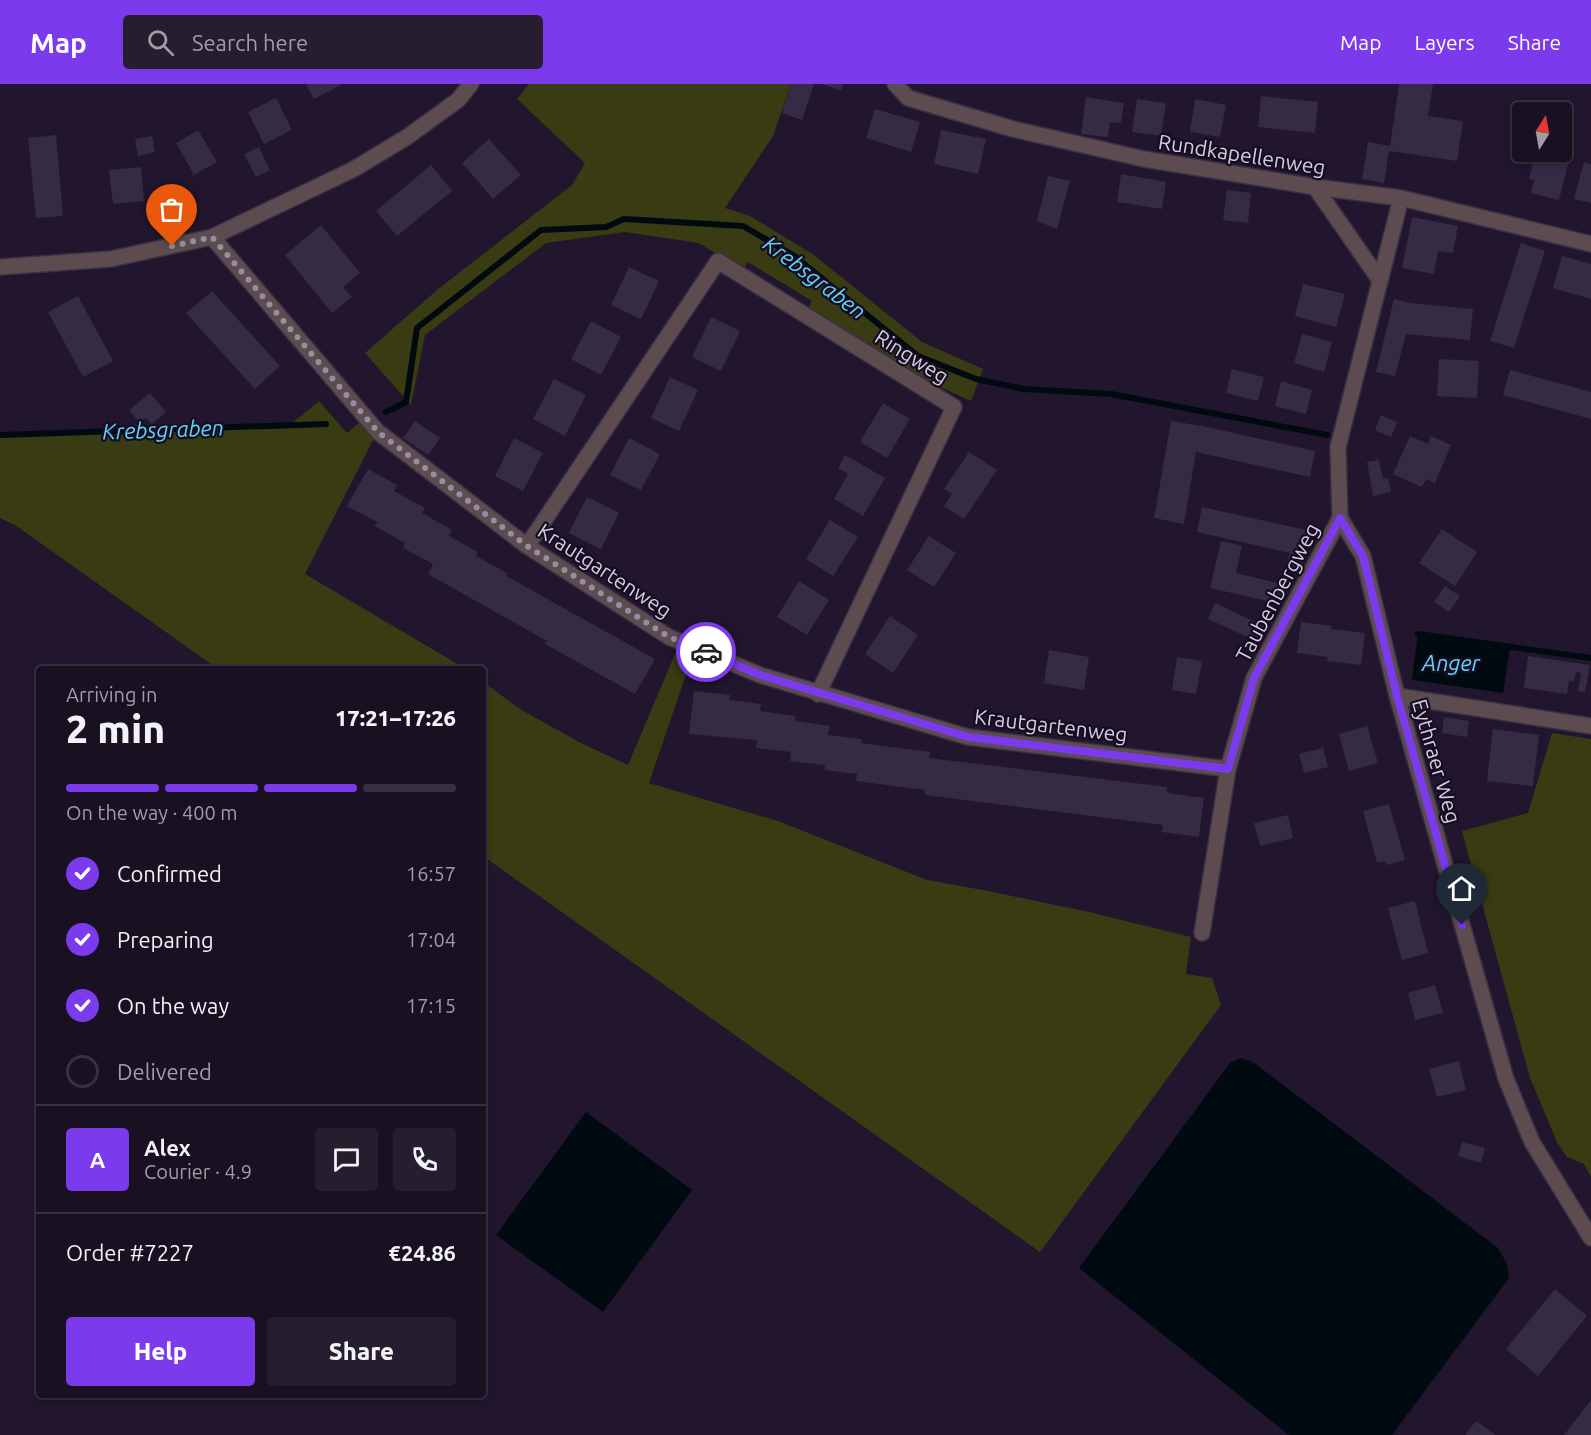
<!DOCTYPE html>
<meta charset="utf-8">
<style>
:root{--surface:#191022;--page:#261e2f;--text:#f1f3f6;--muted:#9f9da5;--line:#373040;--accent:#7c3aed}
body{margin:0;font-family:Ubuntu,sans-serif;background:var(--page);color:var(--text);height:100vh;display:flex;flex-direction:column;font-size:22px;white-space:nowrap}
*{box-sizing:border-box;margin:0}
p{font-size:20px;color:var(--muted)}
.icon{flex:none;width:33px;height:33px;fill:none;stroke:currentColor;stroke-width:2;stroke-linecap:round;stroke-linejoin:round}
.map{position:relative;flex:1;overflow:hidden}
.drawer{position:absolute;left:36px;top:582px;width:450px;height:732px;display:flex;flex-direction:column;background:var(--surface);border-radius:6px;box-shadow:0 3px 9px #0003,0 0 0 2px var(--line)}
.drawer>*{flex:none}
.needle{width:39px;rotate:11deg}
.tools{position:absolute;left:1512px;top:18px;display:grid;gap:12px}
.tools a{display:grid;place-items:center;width:60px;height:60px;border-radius:6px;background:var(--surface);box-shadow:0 3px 9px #0003,0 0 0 2px var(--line);font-size:30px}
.pin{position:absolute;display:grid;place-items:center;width:51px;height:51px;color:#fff;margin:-62px -26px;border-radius:50% 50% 50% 0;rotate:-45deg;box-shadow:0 0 6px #0007}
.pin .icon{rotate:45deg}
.courier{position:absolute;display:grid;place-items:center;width:60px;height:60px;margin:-30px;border:4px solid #7c3aed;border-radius:50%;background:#fff;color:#222;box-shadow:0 2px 8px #0007}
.head em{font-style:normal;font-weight:800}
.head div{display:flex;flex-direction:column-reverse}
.head{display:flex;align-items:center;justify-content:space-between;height:102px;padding:0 30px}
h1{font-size:39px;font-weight:800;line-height:45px}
.bar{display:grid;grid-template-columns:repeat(4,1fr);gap:9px 6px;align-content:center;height:72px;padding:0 30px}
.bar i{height:8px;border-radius:4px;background:var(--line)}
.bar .selected{background:var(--accent)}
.bar p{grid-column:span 4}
.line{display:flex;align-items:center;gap:15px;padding:0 30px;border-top:2px solid var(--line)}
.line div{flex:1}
.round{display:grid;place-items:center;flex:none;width:63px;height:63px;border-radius:6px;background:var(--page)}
ol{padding:0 30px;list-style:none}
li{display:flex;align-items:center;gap:18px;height:66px}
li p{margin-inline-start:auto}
li .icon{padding:6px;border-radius:50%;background:var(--accent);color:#fff;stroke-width:4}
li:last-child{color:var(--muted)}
li i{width:33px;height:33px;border:3px solid var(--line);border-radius:50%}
.action{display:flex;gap:12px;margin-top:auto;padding:12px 30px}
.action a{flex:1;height:69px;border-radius:6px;background:var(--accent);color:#fff;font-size:24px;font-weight:800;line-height:69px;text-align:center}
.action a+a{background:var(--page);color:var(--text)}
header{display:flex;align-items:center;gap:36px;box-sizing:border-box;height:84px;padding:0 30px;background:var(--accent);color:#fff}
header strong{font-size:28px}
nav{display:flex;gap:33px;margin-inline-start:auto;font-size:21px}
.search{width:420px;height:54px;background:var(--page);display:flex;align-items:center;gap:15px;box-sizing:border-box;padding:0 21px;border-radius:6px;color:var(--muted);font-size:22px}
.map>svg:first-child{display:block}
.green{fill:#393b13}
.water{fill:#000a10}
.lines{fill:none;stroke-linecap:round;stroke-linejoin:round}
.stream{stroke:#000a10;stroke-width:6}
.building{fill:#362b44}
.minor-casing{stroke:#3a3046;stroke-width:18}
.minor{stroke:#5c4c4f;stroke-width:15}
.done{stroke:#968ea0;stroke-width:6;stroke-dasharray:0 10.8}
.route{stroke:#7c3aed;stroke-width:8}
.labels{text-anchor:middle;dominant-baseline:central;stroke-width:4.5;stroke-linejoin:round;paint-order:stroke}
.street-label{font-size:21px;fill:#d5cede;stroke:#170d23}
.water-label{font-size:22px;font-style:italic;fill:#61d3f5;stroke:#170d23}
</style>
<header>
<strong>Map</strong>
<div class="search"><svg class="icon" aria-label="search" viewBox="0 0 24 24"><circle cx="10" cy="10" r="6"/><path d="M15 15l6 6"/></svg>Search here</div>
<nav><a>Map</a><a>Layers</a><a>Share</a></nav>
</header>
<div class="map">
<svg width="1591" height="1351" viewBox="0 0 1591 1351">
<rect width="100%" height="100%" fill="#21162d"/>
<path class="green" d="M529 0H791L773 52 725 124 750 132 814 171 922 258 983 285 971 317 907 288 807 226 812 217 748 178 742 186 699 159 625 148 546 159 425 251 411 321 365 269 437 206 572 101 585 79 517 15Z
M319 317 347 349 360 338 374 354 305 490 466 585H218L15 441 0 434V351L290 341Z
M678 563 693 570 649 699 778 737 927 796 983 806 1089 828 1191 853 1186 890 1212 894 1221 921 1040 1168 483 772V598L520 625 581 659 628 681Z
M1552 649 1591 655V1093L1584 1080 1567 1073 1557 1058 1530 994 1462 747 1528 729Z"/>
<path class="water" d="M1418 550 1510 564 1503 609 1412 596Z
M1241 974 1253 978 1498 1164 1507 1180 1509 1194 1392 1351H1289L1079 1184 1230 979Z
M586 1028 692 1106 603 1228 496 1151Z"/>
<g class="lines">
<path class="stream" d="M386 328 406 318 417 244 541 146 606 143 624 135 743 142 793 171 918 272 976 295 1024 305 1111 310 1327 351
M0 351 326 340
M1418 550 1591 574"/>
</g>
<path class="building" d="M306 0H343L314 15Z
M791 0H814L802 36 782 29Z
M822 0H843L841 7Z
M1399 0H1433L1428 32 1463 37 1457 77 1389 67 1384 99 1362 95 1368 58 1390 62Z
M1261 12 1318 18 1315 49 1258 43Z
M1086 13 1124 19 1121 39 1110 38 1108 53 1081 50Z
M276 14 292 46 264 60 248 28Z
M1137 15 1166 19 1161 52 1132 48Z
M1195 15 1226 21 1220 53 1190 48Z
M875 25 920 38 911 68 866 54Z
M198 46 217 78 194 91 176 59Z
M941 46 986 55 978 90 934 80Z
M56 51 63 132 36 134 28 54Z
M152 52 155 68 138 72 135 55Z
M489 55 521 91 493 115 462 79Z
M1562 61 1572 64 1559 116 1531 109 1534 96 1529 95 1534 76 1539 77 1541 68H1562Z
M259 63 270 86 256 93 244 70Z
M1584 78 1591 80V119L1574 115Z
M431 81 452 107 397 152 376 127Z
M141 83 144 117 113 120 109 86Z
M1121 90 1166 98 1162 125 1117 118Z
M1048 92 1070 97 1057 145 1037 137Z
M1227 106 1251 109 1248 139 1223 136Z
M1412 133 1458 142 1453 169 1438 167 1434 190 1402 184Z
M321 141 360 189 343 203 352 213 332 229 285 171Z
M1521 159 1545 167 1514 264 1490 257Z
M1562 172 1591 180V215L1553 204Z
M629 183 659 197 641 235 611 221Z
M1303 200 1345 210 1336 243 1295 232Z
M212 207 280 282 255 305 186 229Z
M78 212 113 277 83 293 48 228Z
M1394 215 1410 219 1473 225 1470 256 1406 250 1395 292 1376 288Z
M711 233 740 247 721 287 692 273Z
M591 237 621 253 601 291 571 275Z
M1302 250 1332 258 1324 288 1294 279Z
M1439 275 1479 277 1477 314 1437 312Z
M1232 285 1264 293 1258 317 1226 309Z
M1510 286 1591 308V335L1503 311Z
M670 293 698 306 679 347 651 334Z
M554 295 586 311 565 352 533 335Z
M1281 297 1312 306 1306 330 1275 322Z
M150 309 166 328 152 340 146 334 140 339 129 326Z
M883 319 910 335 887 374 860 358Z
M1381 331 1397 338 1391 353 1375 346Z
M415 337 440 354 428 371 403 354Z
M1171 337 1202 342 1315 367 1310 393 1196 368 1184 440 1154 434Z
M1410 352 1428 360 1431 352 1451 361 1435 399 1426 395 1422 403 1393 390Z
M514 354 543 369 523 407 495 392Z
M629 354 660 370 641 406 610 391Z
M969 368 997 386 964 435 944 422 952 410 944 405Z
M845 371 885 394 863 432 834 415 848 390 838 384Z
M1379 376 1383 395 1388 394 1391 408 1373 412 1367 378Z
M368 385 397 401 394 407 425 424 422 429 452 446 449 452 478 468 476 472 507 489 506 492 655 575 635 610 545 560 547 557 428 490 433 480 403 464 405 459 375 442 377 438 347 422Z
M587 413 619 429 601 465 569 449Z
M1202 423 1311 447 1306 473 1298 488 1285 486 1290 469 1197 448Z
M830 436 858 453 833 492 806 475Z
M1442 445 1477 468 1455 502 1419 479Z
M929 452 956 469 934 503 907 486Z
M1221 457 1242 462 1236 489 1285 501 1281 520 1210 504Z
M799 497 829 516 807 551 777 533Z
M1445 502 1460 512 1449 528 1434 518Z
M1215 519 1268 544 1260 559 1208 535Z
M890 532 918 551 893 589 865 570Z
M1301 538 1332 542 1331 545 1365 549 1361 581 1327 577 1328 573 1297 569Z
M1049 566 1089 573 1084 606 1044 599Z
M1528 572 1590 581 1585 608 1578 607 1581 589 1576 588 1574 598 1569 597 1567 610 1524 604Z
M1177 573 1202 577 1196 610 1172 606Z
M694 607 730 611 729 616 761 620 760 627 795 632V637L830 642 828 651 862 655 861 659 930 668 929 674 1167 703V709L1204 714 1199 753 1162 748 1163 741 925 711V706L856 697 857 690 824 686 825 681 790 677 791 668 756 664 757 656 689 650Z
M1444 633 1469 637 1467 653 1442 649Z
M1367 642 1378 679 1349 687 1339 650Z
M1493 645 1539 651 1533 702 1487 697Z
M1323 664 1328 683 1304 689 1299 670Z
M1389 720 1405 776 1387 781 1385 777 1377 779 1363 727Z
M1288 731 1293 754 1260 762 1254 739Z
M1415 817 1428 869 1402 876 1388 824Z
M1435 901 1443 929 1415 936 1408 909Z
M1459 977 1466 1006 1437 1013 1429 985Z
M1462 1058 1485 1064 1481 1079 1458 1072Z
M1555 1205 1587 1232 1538 1292 1506 1265Z
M1591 1316V1351H1564Z
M1476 1337 1496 1351H1465Z"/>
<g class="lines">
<g class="minor-casing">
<path id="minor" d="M895 0 908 14 1013 45 1144 75 1315 103 1401 114 1591 160
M1315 103 1379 195
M1401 114 1338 363 1340 434 1363 472 1397 612 1506 995 1532 1058 1591 1154
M212 153 378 348 527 462 669 553 760 591 968 653 1228 685
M0 183 111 175 212 153 354 85 407 53 458 16 471 0
M527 462 718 177 954 323 818 610
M1397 612 1591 642
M1202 849 1228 685 1254 594 1340 434"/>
</g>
<use href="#minor" class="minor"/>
</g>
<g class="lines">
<path class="done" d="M172 162 212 153 378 348 527 462 669 553 706 568"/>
<path class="route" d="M706 568 760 591 968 653 1228 685 1254 594 1340 434 1363 472 1397 612 1462 841"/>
</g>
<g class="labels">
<g class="street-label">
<text transform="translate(1242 70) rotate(9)">Rundkapellenweg</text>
<text transform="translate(912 272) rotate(32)">Ringweg</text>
<text transform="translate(605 486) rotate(33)">Krautgartenweg</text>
<text transform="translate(1277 508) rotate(-62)">Taubenbergweg</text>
<text transform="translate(1051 641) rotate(7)">Krautgartenweg</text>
<text transform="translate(1437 677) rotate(74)">Eythraer Weg</text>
</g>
<g class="water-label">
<text transform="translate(815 193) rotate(37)">Krebsgraben</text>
<text transform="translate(163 345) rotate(-2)">Krebsgraben</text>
<text x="1451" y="578">Anger</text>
</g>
</g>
</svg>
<div class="tools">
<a><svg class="needle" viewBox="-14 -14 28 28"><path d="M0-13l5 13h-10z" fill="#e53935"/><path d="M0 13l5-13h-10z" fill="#9f9da5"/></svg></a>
</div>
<div class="pin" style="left:172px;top:162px;background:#ea580c"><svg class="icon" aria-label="bag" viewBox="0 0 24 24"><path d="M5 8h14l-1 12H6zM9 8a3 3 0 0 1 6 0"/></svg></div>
<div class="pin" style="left:1462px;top:841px;background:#1f2937"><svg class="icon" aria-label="home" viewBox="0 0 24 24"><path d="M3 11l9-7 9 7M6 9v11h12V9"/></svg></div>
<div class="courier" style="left:706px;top:568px"><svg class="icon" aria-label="car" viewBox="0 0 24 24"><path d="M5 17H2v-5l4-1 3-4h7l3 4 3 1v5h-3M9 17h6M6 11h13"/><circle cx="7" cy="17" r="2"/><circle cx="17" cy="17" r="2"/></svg></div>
<section class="drawer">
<div class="head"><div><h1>2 min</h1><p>Arriving in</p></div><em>17:21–17:26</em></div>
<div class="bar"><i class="selected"></i><i class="selected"></i><i class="selected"></i><i></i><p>On the way · 400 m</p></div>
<ol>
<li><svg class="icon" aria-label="check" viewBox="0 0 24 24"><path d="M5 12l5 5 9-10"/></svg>Confirmed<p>16:57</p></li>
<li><svg class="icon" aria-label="check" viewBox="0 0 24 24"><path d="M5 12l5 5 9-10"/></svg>Preparing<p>17:04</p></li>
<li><svg class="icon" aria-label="check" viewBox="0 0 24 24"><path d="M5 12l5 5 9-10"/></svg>On the way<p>17:15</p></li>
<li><i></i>Delivered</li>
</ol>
<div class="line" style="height:108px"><b class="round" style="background:var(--accent);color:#fff">A</b><div><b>Alex</b><p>Courier · 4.9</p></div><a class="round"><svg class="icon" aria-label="chat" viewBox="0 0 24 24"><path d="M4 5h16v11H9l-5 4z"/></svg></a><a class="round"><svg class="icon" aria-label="phone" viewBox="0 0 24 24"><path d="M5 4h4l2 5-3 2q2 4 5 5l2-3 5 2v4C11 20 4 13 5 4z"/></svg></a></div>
<div class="line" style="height:78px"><div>Order #7227</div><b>€24.86</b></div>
<div class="action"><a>Help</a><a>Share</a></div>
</section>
</div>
